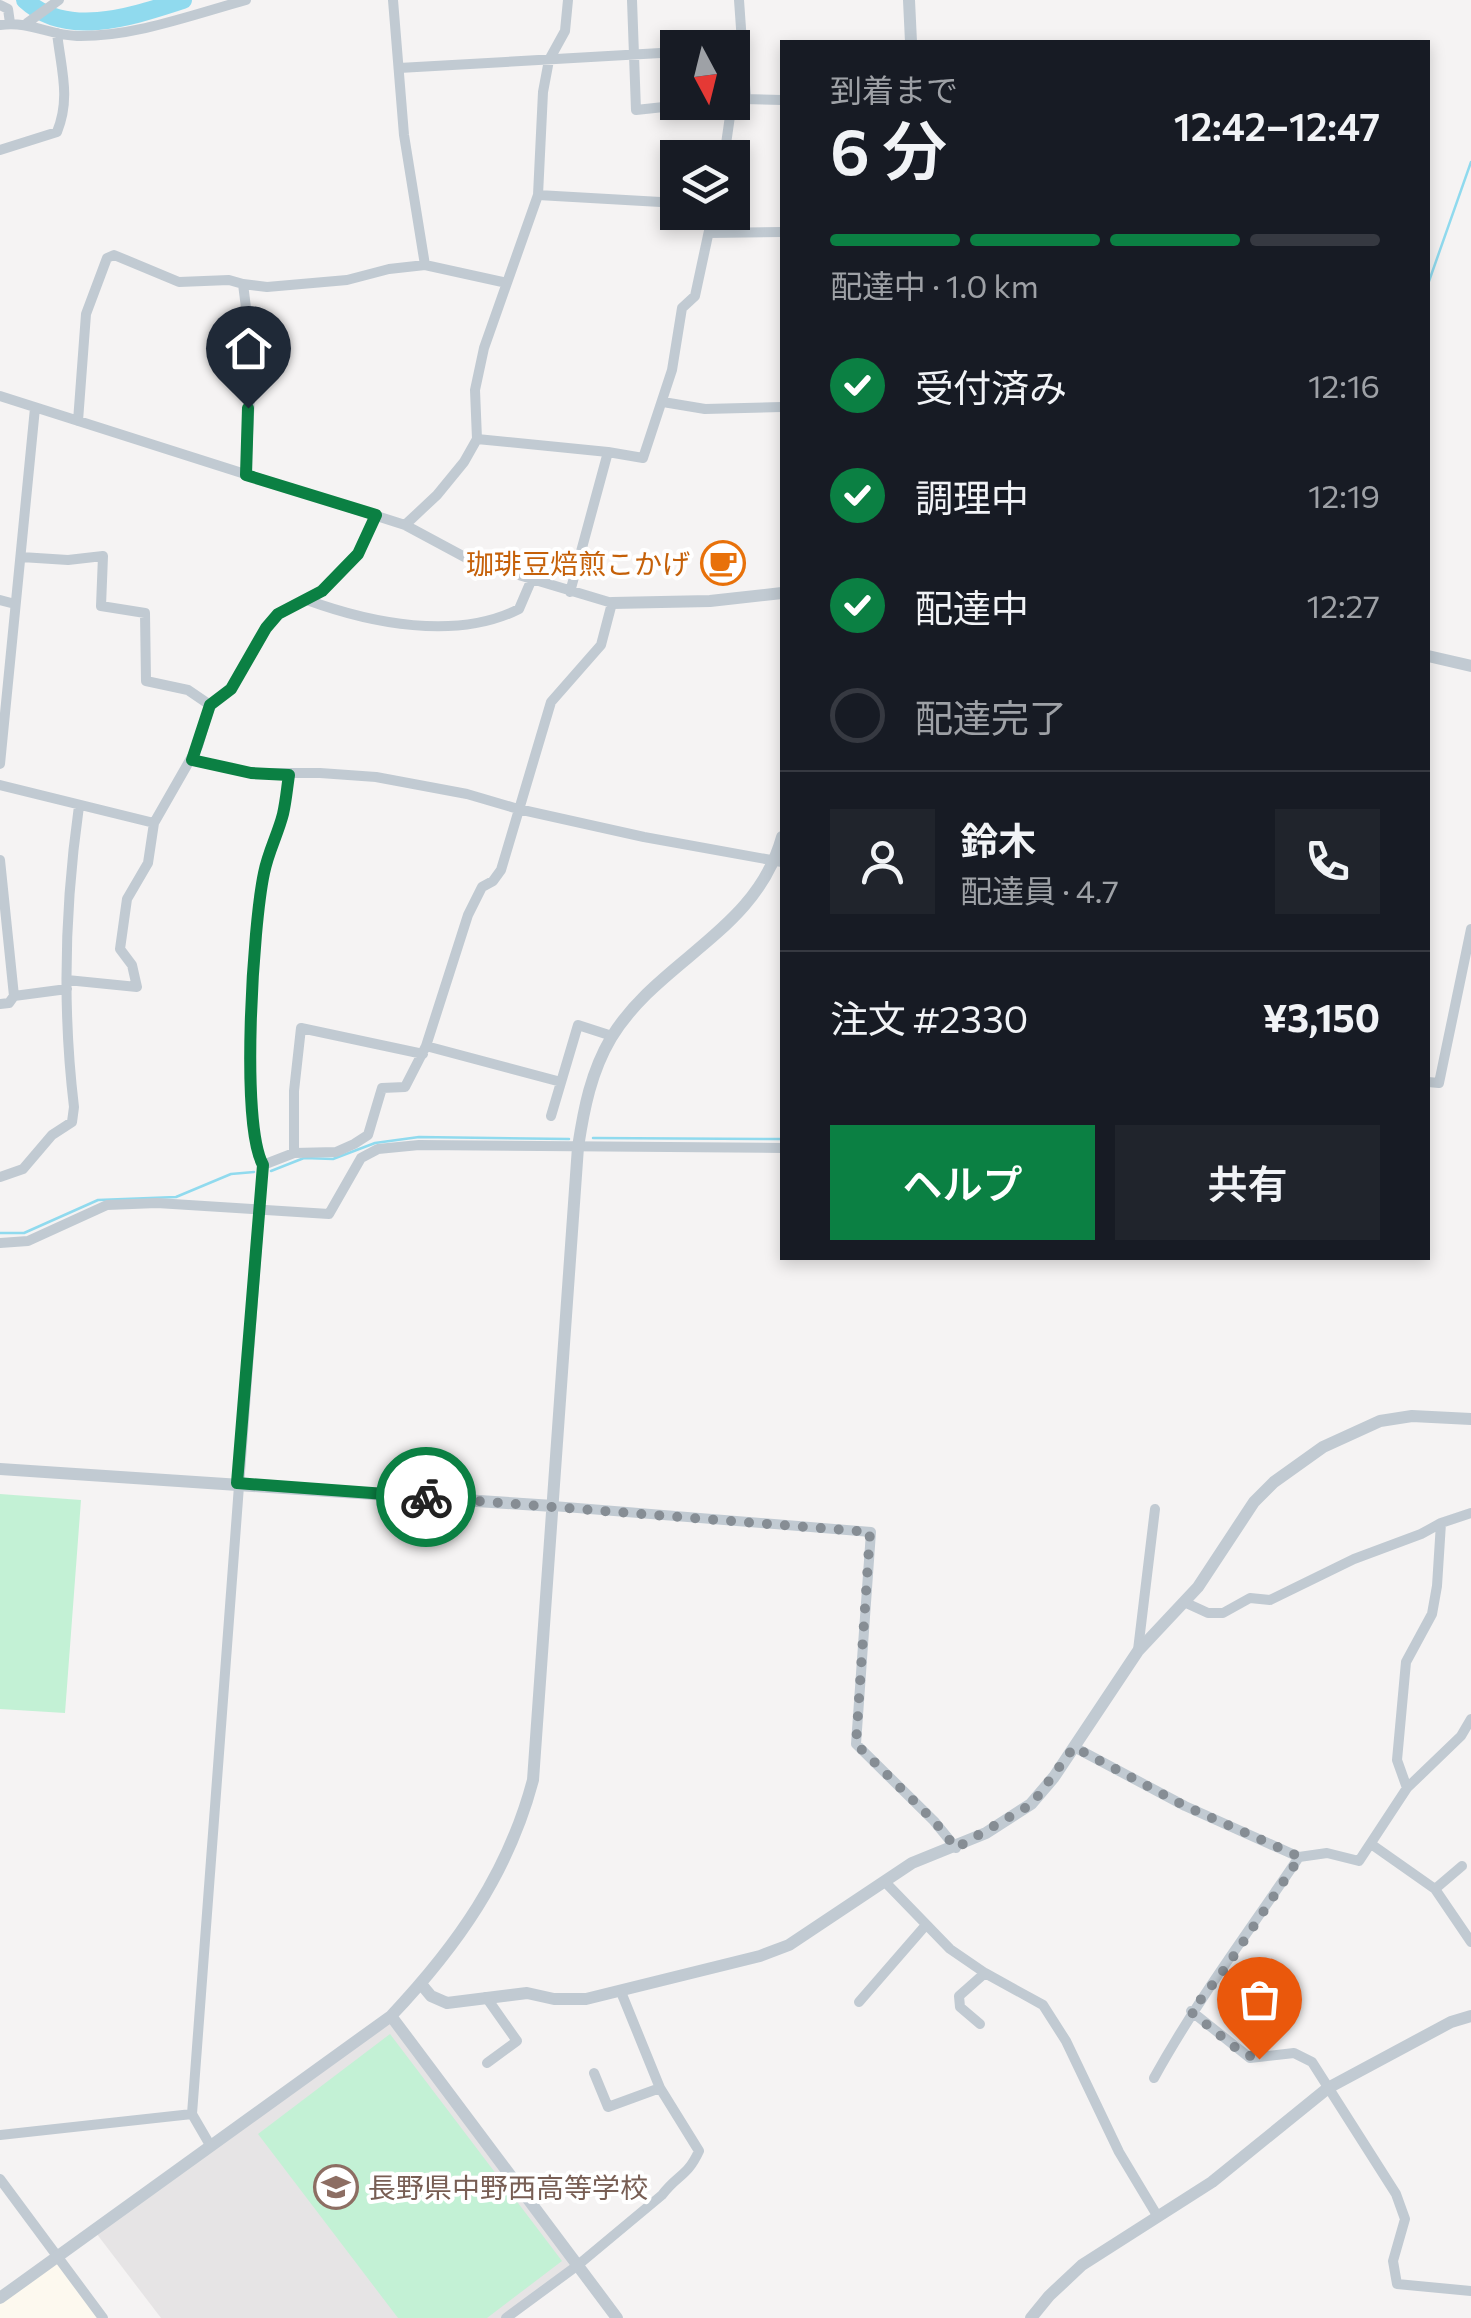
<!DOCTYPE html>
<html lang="ja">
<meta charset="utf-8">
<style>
:root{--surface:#171b24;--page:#20242c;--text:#f1f3f6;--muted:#9ea1a6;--line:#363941;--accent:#0b8043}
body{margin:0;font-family:Commissioner,"Noto Sans JP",sans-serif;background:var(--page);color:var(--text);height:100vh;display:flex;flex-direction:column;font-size:38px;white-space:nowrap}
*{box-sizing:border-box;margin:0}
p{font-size:32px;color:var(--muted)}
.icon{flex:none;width:55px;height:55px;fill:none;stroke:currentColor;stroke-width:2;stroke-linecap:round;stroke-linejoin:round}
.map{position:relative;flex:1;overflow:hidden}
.drawer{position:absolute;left:780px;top:40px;width:650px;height:1220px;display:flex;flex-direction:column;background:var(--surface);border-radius:0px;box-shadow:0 5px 15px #0003}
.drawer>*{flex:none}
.needle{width:65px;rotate:173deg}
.tools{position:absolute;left:660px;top:30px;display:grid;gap:20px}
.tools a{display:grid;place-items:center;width:90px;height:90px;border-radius:0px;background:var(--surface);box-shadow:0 5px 15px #0003;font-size:50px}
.pin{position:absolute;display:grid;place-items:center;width:85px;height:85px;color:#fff;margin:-102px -42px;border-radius:50% 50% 50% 0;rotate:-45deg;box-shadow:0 0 10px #0007}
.pin .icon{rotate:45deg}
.courier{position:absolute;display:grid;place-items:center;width:100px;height:100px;margin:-50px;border:8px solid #0b8043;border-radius:50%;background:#fff;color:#222;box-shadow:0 2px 12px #0007}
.summary em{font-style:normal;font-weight:600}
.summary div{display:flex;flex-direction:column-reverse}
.summary{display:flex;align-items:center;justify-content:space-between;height:170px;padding:0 50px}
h1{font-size:65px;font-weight:600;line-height:75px}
.bar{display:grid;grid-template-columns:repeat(4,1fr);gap:15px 10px;align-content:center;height:120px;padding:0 50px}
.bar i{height:12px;border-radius:8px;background:var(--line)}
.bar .current{background:var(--accent)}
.bar p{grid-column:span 4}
.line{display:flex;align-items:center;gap:25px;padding:0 50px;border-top:2px solid var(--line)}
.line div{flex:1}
.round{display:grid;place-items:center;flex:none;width:105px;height:105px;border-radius:0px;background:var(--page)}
ol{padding:0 50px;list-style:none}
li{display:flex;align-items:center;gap:30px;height:110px}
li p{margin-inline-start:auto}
li .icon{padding:10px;border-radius:50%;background:var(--accent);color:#fff;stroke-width:4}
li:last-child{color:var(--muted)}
li i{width:55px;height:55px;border:5px solid var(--line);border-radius:50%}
.action{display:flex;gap:20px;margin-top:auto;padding:20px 50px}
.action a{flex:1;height:115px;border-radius:0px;background:var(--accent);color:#fff;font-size:40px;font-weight:600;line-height:115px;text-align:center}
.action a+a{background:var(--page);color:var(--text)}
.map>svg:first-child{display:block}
.commercial{fill:#fdf9ef}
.education{fill:#e6e4e5}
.green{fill:#c3f1d5}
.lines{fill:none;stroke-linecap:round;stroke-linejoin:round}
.stream{stroke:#90daee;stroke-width:2.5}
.river{stroke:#90daee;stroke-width:18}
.minor{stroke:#c1cad2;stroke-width:10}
.tertiary{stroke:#c1cad2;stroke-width:12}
.done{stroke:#868d94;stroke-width:10;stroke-dasharray:0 18}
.route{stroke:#0b8043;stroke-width:12}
.labels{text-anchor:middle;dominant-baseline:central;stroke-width:8;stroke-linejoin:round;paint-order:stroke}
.food-label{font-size:28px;fill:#c56008;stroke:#fff;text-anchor:end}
.education-label{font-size:28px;fill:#785e54;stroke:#fff;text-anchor:start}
</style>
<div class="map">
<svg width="1471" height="2318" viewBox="0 0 1471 2318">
<rect width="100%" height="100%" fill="#f5f3f3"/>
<path class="commercial" d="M57 2255 101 2318H0V2298Z"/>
<path class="education" d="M391 2016 578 2265 506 2318H161L93 2229Z"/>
<path class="green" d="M0 1494 81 1500 65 1713 0 1709Z
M390 2034 562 2261 487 2318H398L258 2134Z"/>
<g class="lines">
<path class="stream" d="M1428 284 1471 162
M593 1138 782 1139
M271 1171 304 1158 333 1159 375 1143 419 1137 569 1139
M0 1233H24L98 1200 176 1197 231 1174 254 1172"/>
<path class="river" d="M25 0C68 40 136 15 183 0"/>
<path class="minor" d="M393 0 404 135 425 265
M632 0 636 110 710 102
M739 0 746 99
M0 5 8 9 10 23
M27 23 59 0
M0 25C31 21 48 35 77 36 133 37 192 15 246 0
M399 68 678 52
M743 99 782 100
M0 150 57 132C71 98 61 69 57 33
M724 158 732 102
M538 195 678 203
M709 233 782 232
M0 396 405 525 472 561 612 603 601 645 551 702 501 870 493 881 482 887 468 915 426 1046 405 1087 382 1088 368 1135 354 1144 336 1152 294 1153 263 1165 192 2114
M663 402 705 409 782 407
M78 421 86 314 107 258 114 255 179 282 229 280 243 284
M477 439 608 452
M246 475 252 355 243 284 267 287 347 280 389 269 425 265 507 283
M405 525 437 495 464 462 477 439 475 390 484 348 538 195 543 92 549 60 565 31 568 0
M21 557 68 560 103 556 101 606 145 613 146 681 188 690 210 705
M570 592 608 452 643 458 672 370 682 308 695 296 713 212
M0 600 15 604
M307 600C370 623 456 641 519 609L531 581
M191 760 251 773H320L376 777 467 794 518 809 644 837 782 862
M0 764 35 408
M0 785 154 823
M0 860 14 996
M67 980 137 987 132 965 120 949 127 899 148 863 154 823 198 746 210 705 231 689 267 628 279 613 322 591 358 553 376 515
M0 1004 9 1003 14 996 67 989
M426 1046 561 1082
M1428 1082 1439 1083 1471 929
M551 1116 578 1025 612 1036
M294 1153V1091L301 1028 423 1054
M263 1165C240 1123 253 925 264 873 268 852 278 834 283 814 286 801 287 788 289 775
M0 1177 23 1169 52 1135 72 1122 74 1107C62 1007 65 905 79 806
M0 1243 28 1241 107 1205 157 1203 329 1214 361 1158 378 1149 419 1145 782 1148
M553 1506 871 1532 856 1744 934 1821 956 1848
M1184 1602 1208 1613H1223L1250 1598 1270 1600 1354 1559 1421 1534 1441 1523
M1138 1650 1155 1509
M1074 1747 1185 1806 1299 1857 1327 1853 1359 1861 1407 1788 1461 1736 1471 1719
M1407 1788 1397 1760 1406 1662 1432 1614 1437 1586 1441 1523 1471 1513
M1371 1844 1435 1889 1471 1942
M886 1883 950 1949 985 1973 959 1996 960 2007 980 2024
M1435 1889 1462 1866
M985 1973 1043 2005 1066 2041 1119 2152 1158 2217
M486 1997 517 2041 487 2063
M859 2002 925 1926
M1191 2011 1250 2058 1294 2053 1312 2062 1396 2194 1405 2219 1393 2261 1397 2284 1471 2291
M594 2073 608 2107 660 2088
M1154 2078C1197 2000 1250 1930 1299 1857
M0 2135 192 2114 210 2145
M0 2179 103 2318
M506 2318 578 2265 662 2195C678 2174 687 2177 699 2151L660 2088 621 1992"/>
<path class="tertiary" d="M909 0 911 42
M612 603 710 601 782 593
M1428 656 1471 666
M0 1469 553 1506
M421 1984 431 1996 447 2003 527 1993 554 1999H586L760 1956 789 1945 912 1863 986 1833 1031 1804 1054 1777 1138 1651 1198 1587 1254 1502 1274 1482 1323 1447 1380 1421 1412 1416 1471 1419
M391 2016 617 2318
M0 2298 391 2016C457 1946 508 1874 533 1780L578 1147C584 1108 591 1072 611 1038 658 960 756 932 782 837
M1031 2318 1049 2296 1082 2265 1212 2182 1328 2088 1451 2022 1471 2016"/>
</g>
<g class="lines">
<path class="done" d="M426 1497 870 1532 856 1744 934 1821 956 1848 1032 1804 1074 1747 1185 1806 1300 1857 1227 1966 1191 2012 1242 2053 1259 2059"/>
<path class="route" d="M248 408 246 475 376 515 358 554 322 591 278 614 266 628 231 689 210 705 192 760 251 773 289 775C287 788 286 801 283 814 278 834 268 852 264 873 253 925 240 1123 263 1165L237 1483 426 1497"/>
</g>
<defs>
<g id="cafe-ring" transform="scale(2.25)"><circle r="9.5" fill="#fff" stroke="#e8710a" stroke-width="1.5"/><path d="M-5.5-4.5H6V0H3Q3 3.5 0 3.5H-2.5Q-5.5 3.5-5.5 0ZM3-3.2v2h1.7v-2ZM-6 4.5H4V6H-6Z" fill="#e8710a"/></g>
<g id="school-ring" transform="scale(2.25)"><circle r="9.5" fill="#fff" stroke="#8d6e63" stroke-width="1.5"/><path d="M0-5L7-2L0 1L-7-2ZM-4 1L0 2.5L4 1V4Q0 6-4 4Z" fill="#8d6e63"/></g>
</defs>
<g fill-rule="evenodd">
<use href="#cafe-ring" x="723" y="563"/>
<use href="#school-ring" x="336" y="2187"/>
</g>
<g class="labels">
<g class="food-label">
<text x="690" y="563">珈琲豆焙煎こかげ</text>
</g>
<g class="education-label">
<text x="368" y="2187">長野県中野西高等学校</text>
</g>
</g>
</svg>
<div class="tools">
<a><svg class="needle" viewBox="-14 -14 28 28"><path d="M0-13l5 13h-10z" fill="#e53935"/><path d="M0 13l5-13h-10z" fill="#9ea1a6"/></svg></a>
<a><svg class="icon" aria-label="layers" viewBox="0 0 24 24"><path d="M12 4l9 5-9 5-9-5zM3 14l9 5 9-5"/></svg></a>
</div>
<div class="pin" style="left:1259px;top:2059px;background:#ea580c"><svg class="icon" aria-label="bag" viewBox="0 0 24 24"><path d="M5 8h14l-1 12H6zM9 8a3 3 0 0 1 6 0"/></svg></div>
<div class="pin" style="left:248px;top:408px;background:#1f2937"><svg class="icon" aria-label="home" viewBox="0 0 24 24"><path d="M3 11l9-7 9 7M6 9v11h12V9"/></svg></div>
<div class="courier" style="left:426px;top:1497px"><svg class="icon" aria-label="bike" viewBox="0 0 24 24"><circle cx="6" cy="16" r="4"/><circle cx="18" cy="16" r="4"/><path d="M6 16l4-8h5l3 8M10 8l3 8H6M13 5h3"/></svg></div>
<section class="drawer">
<div class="summary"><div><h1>6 分</h1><p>到着まで</p></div><em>12:42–12:47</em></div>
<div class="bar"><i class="current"></i><i class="current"></i><i class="current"></i><i></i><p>配達中 · 1.0 km</p></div>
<ol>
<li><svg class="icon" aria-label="check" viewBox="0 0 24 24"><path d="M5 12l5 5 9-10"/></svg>受付済み<p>12:16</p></li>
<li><svg class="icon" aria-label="check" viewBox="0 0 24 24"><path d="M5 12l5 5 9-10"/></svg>調理中<p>12:19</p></li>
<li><svg class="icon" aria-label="check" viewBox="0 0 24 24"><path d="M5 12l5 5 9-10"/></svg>配達中<p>12:27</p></li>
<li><i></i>配達完了</li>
</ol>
<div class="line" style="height:180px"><a class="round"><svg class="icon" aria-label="person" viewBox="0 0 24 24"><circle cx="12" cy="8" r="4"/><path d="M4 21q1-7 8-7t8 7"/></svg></a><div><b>鈴木</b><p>配達員 · 4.7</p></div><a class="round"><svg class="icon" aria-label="phone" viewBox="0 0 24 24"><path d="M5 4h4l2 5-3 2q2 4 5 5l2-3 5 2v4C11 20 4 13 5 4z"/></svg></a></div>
<div class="line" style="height:130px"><div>注文 #2330</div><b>¥3,150</b></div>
<div class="action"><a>ヘルプ</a><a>共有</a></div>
</section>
</div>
